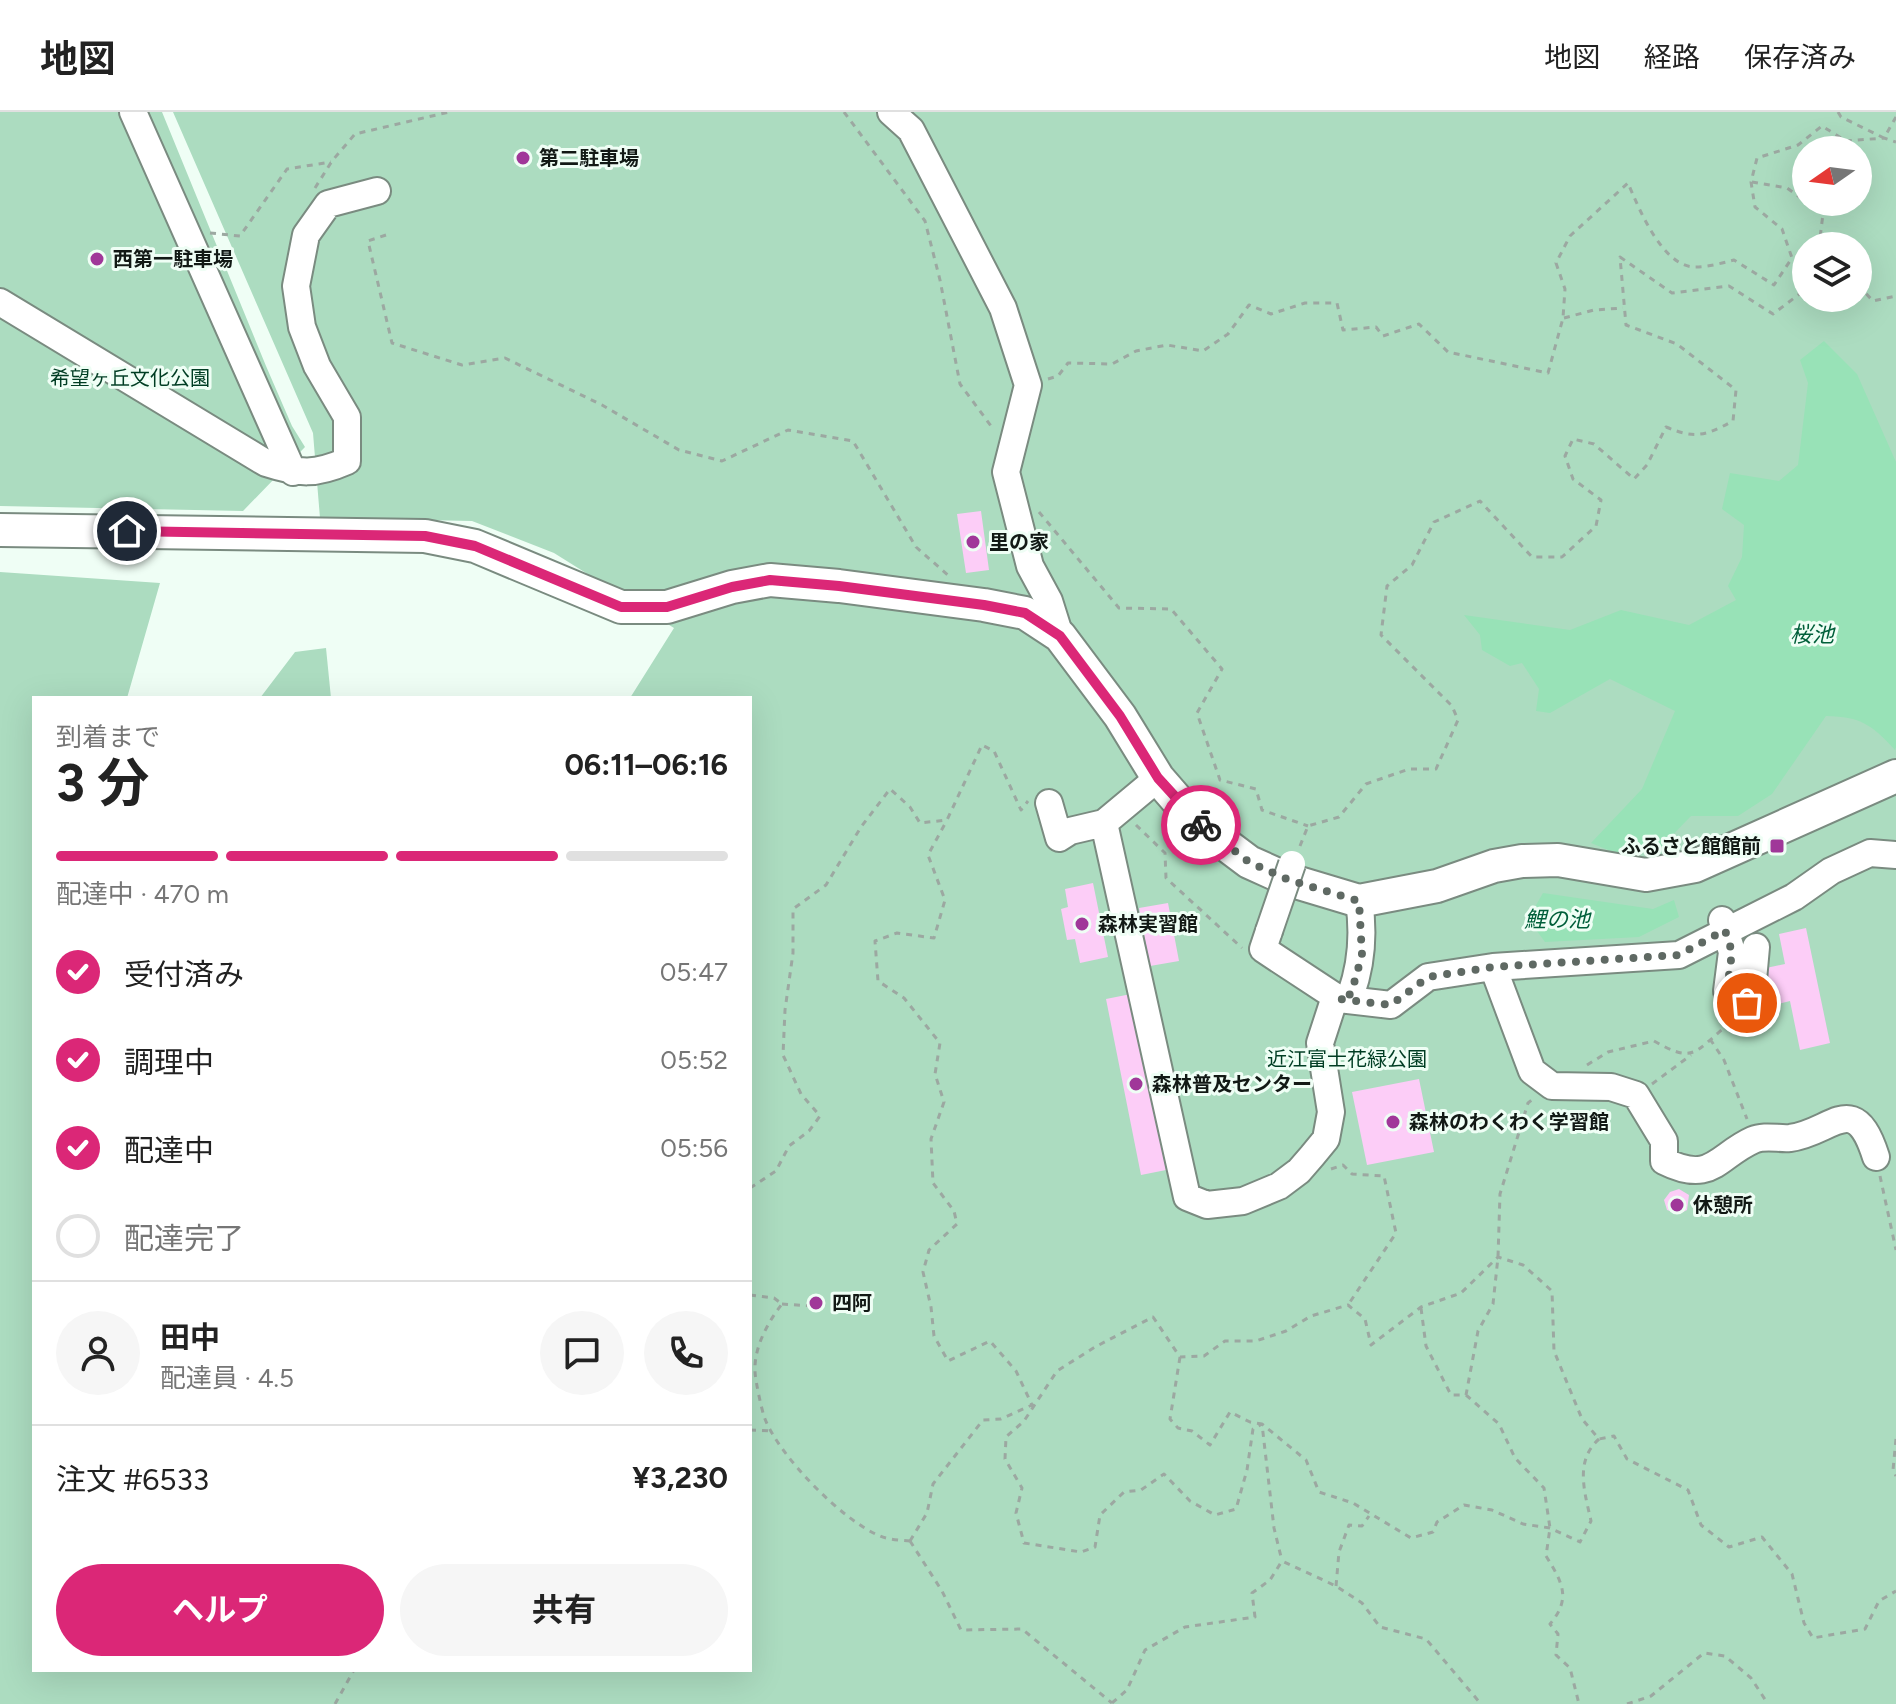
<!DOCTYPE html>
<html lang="ja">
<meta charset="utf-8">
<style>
:root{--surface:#fff;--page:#f6f6f6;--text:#222;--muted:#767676;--line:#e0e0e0;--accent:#db2777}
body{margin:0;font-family:Figtree,"Noto Sans JP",sans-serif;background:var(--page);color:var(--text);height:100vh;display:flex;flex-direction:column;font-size:30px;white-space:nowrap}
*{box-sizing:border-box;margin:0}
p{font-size:26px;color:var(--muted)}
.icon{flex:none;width:44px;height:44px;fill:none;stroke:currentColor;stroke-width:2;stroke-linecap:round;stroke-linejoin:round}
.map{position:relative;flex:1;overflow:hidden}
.drawer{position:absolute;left:32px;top:584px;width:720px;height:976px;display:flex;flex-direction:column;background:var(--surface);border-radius:0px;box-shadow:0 8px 32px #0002}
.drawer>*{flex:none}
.needle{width:52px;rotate:256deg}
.fabs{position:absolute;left:1792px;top:24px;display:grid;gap:16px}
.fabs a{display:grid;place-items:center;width:80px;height:80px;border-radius:50%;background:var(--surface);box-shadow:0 8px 32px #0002;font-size:40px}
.pin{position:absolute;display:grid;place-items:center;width:68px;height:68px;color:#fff;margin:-34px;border:4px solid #fff;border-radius:50%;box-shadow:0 2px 8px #0007}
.courier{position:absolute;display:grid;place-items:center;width:80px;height:80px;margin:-40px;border:6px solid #db2777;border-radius:50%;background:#fff;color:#222;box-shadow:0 2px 10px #0007}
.headline em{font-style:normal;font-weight:700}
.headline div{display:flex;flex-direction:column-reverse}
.headline{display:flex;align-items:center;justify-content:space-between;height:136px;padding:0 24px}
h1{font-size:52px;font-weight:700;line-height:60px}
.bar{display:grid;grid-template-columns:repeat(4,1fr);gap:12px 8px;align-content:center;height:96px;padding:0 24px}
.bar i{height:10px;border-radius:6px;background:var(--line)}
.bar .selected{background:var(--accent)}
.bar p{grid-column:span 4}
.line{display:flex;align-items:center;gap:20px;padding:0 24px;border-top:2px solid var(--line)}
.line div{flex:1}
.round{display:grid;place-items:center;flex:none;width:84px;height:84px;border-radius:42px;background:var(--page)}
ol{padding:0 24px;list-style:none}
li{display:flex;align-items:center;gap:24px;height:88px}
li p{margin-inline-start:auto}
li .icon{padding:8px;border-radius:50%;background:var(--accent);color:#fff;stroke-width:4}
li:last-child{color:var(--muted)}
li i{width:44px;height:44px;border:4px solid var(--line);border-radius:50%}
.button{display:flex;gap:16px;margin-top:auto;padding:16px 24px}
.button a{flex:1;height:92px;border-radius:48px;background:var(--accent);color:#fff;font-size:32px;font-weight:700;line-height:92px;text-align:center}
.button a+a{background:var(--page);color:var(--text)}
header{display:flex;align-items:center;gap:48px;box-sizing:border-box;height:112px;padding:0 40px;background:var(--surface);border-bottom:2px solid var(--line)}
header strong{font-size:38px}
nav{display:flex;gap:44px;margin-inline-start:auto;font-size:28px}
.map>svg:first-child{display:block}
.green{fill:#acdcc0;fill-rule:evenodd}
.water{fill:#98e2b7}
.building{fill:#fccdf7}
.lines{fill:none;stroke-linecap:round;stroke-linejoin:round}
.minor-casing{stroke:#7a8b80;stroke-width:30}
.major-casing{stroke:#7a8b80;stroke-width:36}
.path{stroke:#9ca8a1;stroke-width:3;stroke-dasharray:6 6;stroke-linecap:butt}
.minor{stroke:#fff;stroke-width:26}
.major{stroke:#fff;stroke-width:32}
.minor-bridge-casing{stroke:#7a8b80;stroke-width:30;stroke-linecap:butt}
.minor-bridge{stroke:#fff;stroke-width:26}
.done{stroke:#5f6963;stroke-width:8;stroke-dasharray:0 14.4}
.route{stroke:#db2777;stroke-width:10}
.poi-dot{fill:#a03799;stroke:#effef5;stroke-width:3}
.labels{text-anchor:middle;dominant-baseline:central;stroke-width:6;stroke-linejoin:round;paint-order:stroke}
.poi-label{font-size:20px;font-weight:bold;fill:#121915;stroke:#effef5;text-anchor:start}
.park-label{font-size:20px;fill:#003d23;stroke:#effef5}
.water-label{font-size:22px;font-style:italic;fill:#005f3a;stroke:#effef5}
</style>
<header>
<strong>地図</strong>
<nav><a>地図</a><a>経路</a><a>保存済み</a></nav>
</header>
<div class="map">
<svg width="1896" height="1592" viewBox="0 0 1896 1592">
<rect width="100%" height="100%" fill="#effef5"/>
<path class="green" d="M0 0H162L266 254 292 314 305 335 243 399 0 394Z
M173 0H1896V1592H0V460L160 471 127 586H34V1558H750V586H630L674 516 554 441 472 409 320 406 313 321ZM1806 38H1858V90H1806ZM1806 134H1858V186H1806Z
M326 536 331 586H260L295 540Z"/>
<path class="water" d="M1824 229 1857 262 1896 350V635L1895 638C1871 612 1861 605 1826 604L1772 682 1738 704H1691L1659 737 1618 742 1591 731 1642 677 1675 599 1610 567 1550 601 1536 599 1539 577 1522 551 1510 554 1482 538 1480 523 1464 503 1570 518 1621 498 1689 513 1736 488 1728 474 1742 445 1744 413 1722 397 1730 361 1779 369 1798 353 1808 271 1800 248Z
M1543 781 1653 797 1674 788 1679 805 1639 825 1545 830 1528 807Z"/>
<path class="building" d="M981 399 989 458 966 461 957 402Z
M1093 771 1108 845 1080 851 1075 827 1067 828 1061 797 1068 795 1065 777Z
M1168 791 1179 849 1150 854 1139 796Z
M1806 816 1830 931 1800 938 1790 889 1774 893 1766 856 1785 852 1779 822Z
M1131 882 1166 1058 1141 1063 1106 887Z
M1419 967 1434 1040 1367 1053 1352 980Z
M1679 1077 1689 1083 1687 1098 1679 1102 1667 1098 1664 1088 1670 1080Z"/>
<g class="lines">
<g class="minor-casing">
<path id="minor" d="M133 0 293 360
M891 0 911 18 1003 196 1028 273 1006 360 1030 454 1049 489 1060 524
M0 190 266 351C300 362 315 363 347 349V305L317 254 302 215 296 174 306 123 328 92 377 79
M1158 666 1104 711 1187 1085 1207 1093 1243 1089 1279 1074 1299 1059 1312 1044 1326 1027 1331 1000 1320 931 1332 894 1339 887 1351 882C1362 851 1364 822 1359 789
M1049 691 1059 726 1070 719 1104 711
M1722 808 1732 840 1727 879 1734 898 1747 891 1752 879 1756 835
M1269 819 1263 837 1339 887 1391 893 1428 865 1493 855 1679 843 1794 785 1831 759 1870 741 1896 743
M1493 855 1532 959 1552 974 1611 975 1636 983 1664 1029V1049C1712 1073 1717 1044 1753 1028 1764 1023 1779 1027 1790 1026 1832 1021 1854 976 1876 1045"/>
</g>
<g class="major-casing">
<path id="major" d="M0 418 425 424 475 434 621 495H667L732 475 770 468 839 474 984 493 1025 501 1060 524 1120 604 1158 666 1197 711 1249 750 1289 768 1359 789 1437 774 1494 754 1522 749 1558 748 1646 763 1695 754 1896 664"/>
</g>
<path class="path" d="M844 0 925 109 940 168 960 272 994 318
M1838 0 1841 5 1884 26 1896 5
M1752 70 1787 76 1823 102 1819 134
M315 76 332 49 355 22 449 0
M210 121 240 124 287 57 331 50
M386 123 368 129 392 231 462 253 505 246 602 293 679 338 722 349 788 318 853 329 916 435 950 465
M1858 173 1873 189 1896 184
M1564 206 1594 198 1623 196
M1048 267 1058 264 1068 251 1112 252 1136 239 1167 233 1203 239 1228 222 1249 193 1271 202 1305 191H1337L1343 218 1376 215 1383 224 1419 212 1448 240 1548 261 1563 206 1565 177 1556 151 1570 124 1628 71C1639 97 1663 156 1696 155 1708 155 1722 151 1734 148L1774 173 1792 146 1782 117 1755 95 1751 70 1757 46 1798 33 1822 14 1846 29 1884 26 1896 30
M1039 400 1119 496 1171 497 1222 557 1197 601 1220 668 1256 677 1262 698 1308 714
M1136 713 1165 741 1166 766 1242 836
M1300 734 1308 714 1339 705 1366 672 1409 657H1436L1458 608 1452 594 1381 523 1387 474 1412 453 1434 410 1480 389 1532 445H1562L1596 414 1601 388 1573 367 1565 344 1573 327 1594 332 1634 367 1647 353 1666 315C1695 327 1705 324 1733 309L1736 278 1677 232 1626 213 1620 145 1672 181 1729 174 1773 202 1806 177
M1710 927 1724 948 1747 1007
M1587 953 1608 940 1654 929C1693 951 1693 942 1725 915
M1652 972 1691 943
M1331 1057 1343 1053 1352 1062 1384 1064 1396 1121 1348 1193
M1880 1064 1896 1138
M750 1076 776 1059 789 1034 809 1019 820 1004 801 982 783 943 785 898 793 841V797L826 773 861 715 890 677 910 695 920 711 947 708 982 633 994 639 1021 698 1028 689
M750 1183 774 1186 782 1192C768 1210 754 1235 755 1259 755 1267 762 1300 765 1307 780 1345 843 1409 880 1424 889 1428 901 1428 910 1429
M782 1192 812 1194
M1421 1196 1426 1234 1451 1283H1466L1478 1219 1493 1192 1498 1145 1500 1082 1528 991 1533 987
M1180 1245 1170 1307 1178 1316 1192 1319 1210 1333 1230 1300 1250 1310 1262 1312 1274 1416 1282 1449
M1466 1283 1499 1312 1515 1346 1544 1376 1550 1416 1546 1444C1562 1470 1572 1486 1550 1512L1558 1522 1556 1543 1570 1556 1579 1592
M750 1318 771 1319
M1599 1327C1574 1349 1585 1381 1591 1409L1580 1430 1550 1416 1523 1412 1492 1398 1464 1393 1437 1410 1433 1420 1411 1426 1353 1391 1319 1380 1306 1348 1262 1312 1253 1317 1247 1358 1236 1397 1215 1403 1190 1389 1164 1362 1141 1378 1124 1380 1100 1403 1095 1435 1081 1440 1024 1431 1016 1401 1022 1376 1005 1347 1006 1325 1024 1309 1057 1259 1095 1235 1153 1205 1180 1245 1204 1244 1225 1229H1256L1286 1219 1311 1204 1348 1193 1365 1207 1371 1233 1421 1195 1461 1181 1498 1145 1523 1153 1552 1179 1554 1239 1582 1307 1599 1327 1614 1324 1627 1347 1688 1378 1701 1413 1729 1435 1762 1425 1792 1462 1804 1511 1813 1526 1865 1517 1879 1489 1896 1479
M1896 1327 1893 1358 1896 1364
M910 1429 927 1401 933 1372 983 1308 1001 1307 1032 1293 1016 1259 990 1229 948 1249 934 1224 931 1195 923 1160 929 1138 957 1112 954 1099 933 1071 931 1027 944 990 935 962 940 931 904 886 878 869 875 829 897 821 934 826 945 788 928 743 947 708
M910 1429 942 1479 961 1518 1022 1517 1112 1591
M1336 1474 1339 1440 1349 1413 1362 1414 1369 1404
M1112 1591 1127 1578 1145 1538 1185 1515 1255 1505 1252 1481 1270 1468 1282 1449 1336 1474 1362 1491 1380 1515 1426 1527 1481 1592
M335 1592 354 1558
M1627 1592 1651 1584 1704 1541 1725 1544 1751 1566 1768 1592"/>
<use href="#minor" class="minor"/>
<use href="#major" class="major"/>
<g class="minor-bridge-casing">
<path id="minor-bridge" d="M1269 819 1292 752"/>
</g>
<use href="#minor-bridge" class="minor-bridge"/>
</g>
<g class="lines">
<path class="done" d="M1201 713 1249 750 1289 768 1359 789 1362 843 1351 882 1339 887 1391 893 1428 865 1493 855 1679 843 1725 818 1732 840 1727 879 1734 898 1747 891"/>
<path class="route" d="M127 419 425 424 475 434 621 495H667L732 475 770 468 839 474 984 493 1025 501 1060 524 1120 604 1158 666 1201 713"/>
</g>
<g class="poi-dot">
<circle cx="523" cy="46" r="8"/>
<circle cx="97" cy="147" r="8"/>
<circle cx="973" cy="430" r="8"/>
<rect x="1769" y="726" width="16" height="16" rx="4"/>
<circle cx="1082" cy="812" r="8"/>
<circle cx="1136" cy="972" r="8"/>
<circle cx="1393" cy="1010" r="8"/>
<circle cx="1677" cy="1093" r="8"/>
<circle cx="816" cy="1191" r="8"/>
</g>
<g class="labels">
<g class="poi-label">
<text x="539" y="46">第二駐車場</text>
<text x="113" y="147">西第一駐車場</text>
<text x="989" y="430">里の家</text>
<text x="1761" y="734" text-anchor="end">ふるさと館館前</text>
<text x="1098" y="812">森林実習館</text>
<text x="1152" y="972">森林普及センター</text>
<text x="1409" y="1010">森林のわくわく学習館</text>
<text x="1693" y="1093">休憩所</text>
<text x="832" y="1191">四阿</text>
</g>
<g class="park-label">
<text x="130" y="266">希望ヶ丘文化公園</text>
<text x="1347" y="947">近江富士花緑公園</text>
</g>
<g class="water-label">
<text x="1812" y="522">桜池</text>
<text x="1557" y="807">鯉の池</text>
</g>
</g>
</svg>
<div class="fabs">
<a><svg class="needle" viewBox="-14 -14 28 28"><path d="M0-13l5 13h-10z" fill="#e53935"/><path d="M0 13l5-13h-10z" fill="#767676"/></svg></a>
<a><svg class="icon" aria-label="layers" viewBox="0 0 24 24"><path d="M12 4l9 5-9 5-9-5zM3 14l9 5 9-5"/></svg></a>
</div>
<div class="pin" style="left:1747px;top:891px;background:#ea580c"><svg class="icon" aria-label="bag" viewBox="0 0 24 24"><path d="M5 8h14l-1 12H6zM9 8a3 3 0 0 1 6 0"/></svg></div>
<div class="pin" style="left:127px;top:419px;background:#1f2937"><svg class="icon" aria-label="home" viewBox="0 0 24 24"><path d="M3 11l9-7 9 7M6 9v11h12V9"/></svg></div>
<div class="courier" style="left:1201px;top:713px"><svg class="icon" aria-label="bike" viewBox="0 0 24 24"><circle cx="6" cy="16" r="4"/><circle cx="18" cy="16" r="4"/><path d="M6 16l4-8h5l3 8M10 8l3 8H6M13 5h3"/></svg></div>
<section class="drawer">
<div class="headline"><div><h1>3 分</h1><p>到着まで</p></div><em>06:11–06:16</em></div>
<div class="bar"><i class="selected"></i><i class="selected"></i><i class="selected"></i><i></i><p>配達中 · 470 m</p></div>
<ol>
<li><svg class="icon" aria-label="check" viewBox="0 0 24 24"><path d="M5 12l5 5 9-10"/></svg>受付済み<p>05:47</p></li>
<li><svg class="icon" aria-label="check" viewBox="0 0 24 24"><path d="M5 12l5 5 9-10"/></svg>調理中<p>05:52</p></li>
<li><svg class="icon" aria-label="check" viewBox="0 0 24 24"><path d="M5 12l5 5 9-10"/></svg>配達中<p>05:56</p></li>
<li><i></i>配達完了</li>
</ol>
<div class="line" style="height:144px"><a class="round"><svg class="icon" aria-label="person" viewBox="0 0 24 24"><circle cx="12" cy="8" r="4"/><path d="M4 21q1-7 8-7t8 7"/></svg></a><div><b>田中</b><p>配達員 · 4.5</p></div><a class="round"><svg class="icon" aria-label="chat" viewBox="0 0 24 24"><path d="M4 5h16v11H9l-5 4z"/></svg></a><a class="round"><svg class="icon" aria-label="phone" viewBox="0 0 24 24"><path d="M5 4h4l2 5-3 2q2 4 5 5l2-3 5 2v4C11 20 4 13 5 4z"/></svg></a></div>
<div class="line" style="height:104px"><div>注文 #6533</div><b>¥3,230</b></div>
<div class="button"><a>ヘルプ</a><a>共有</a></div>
</section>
</div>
